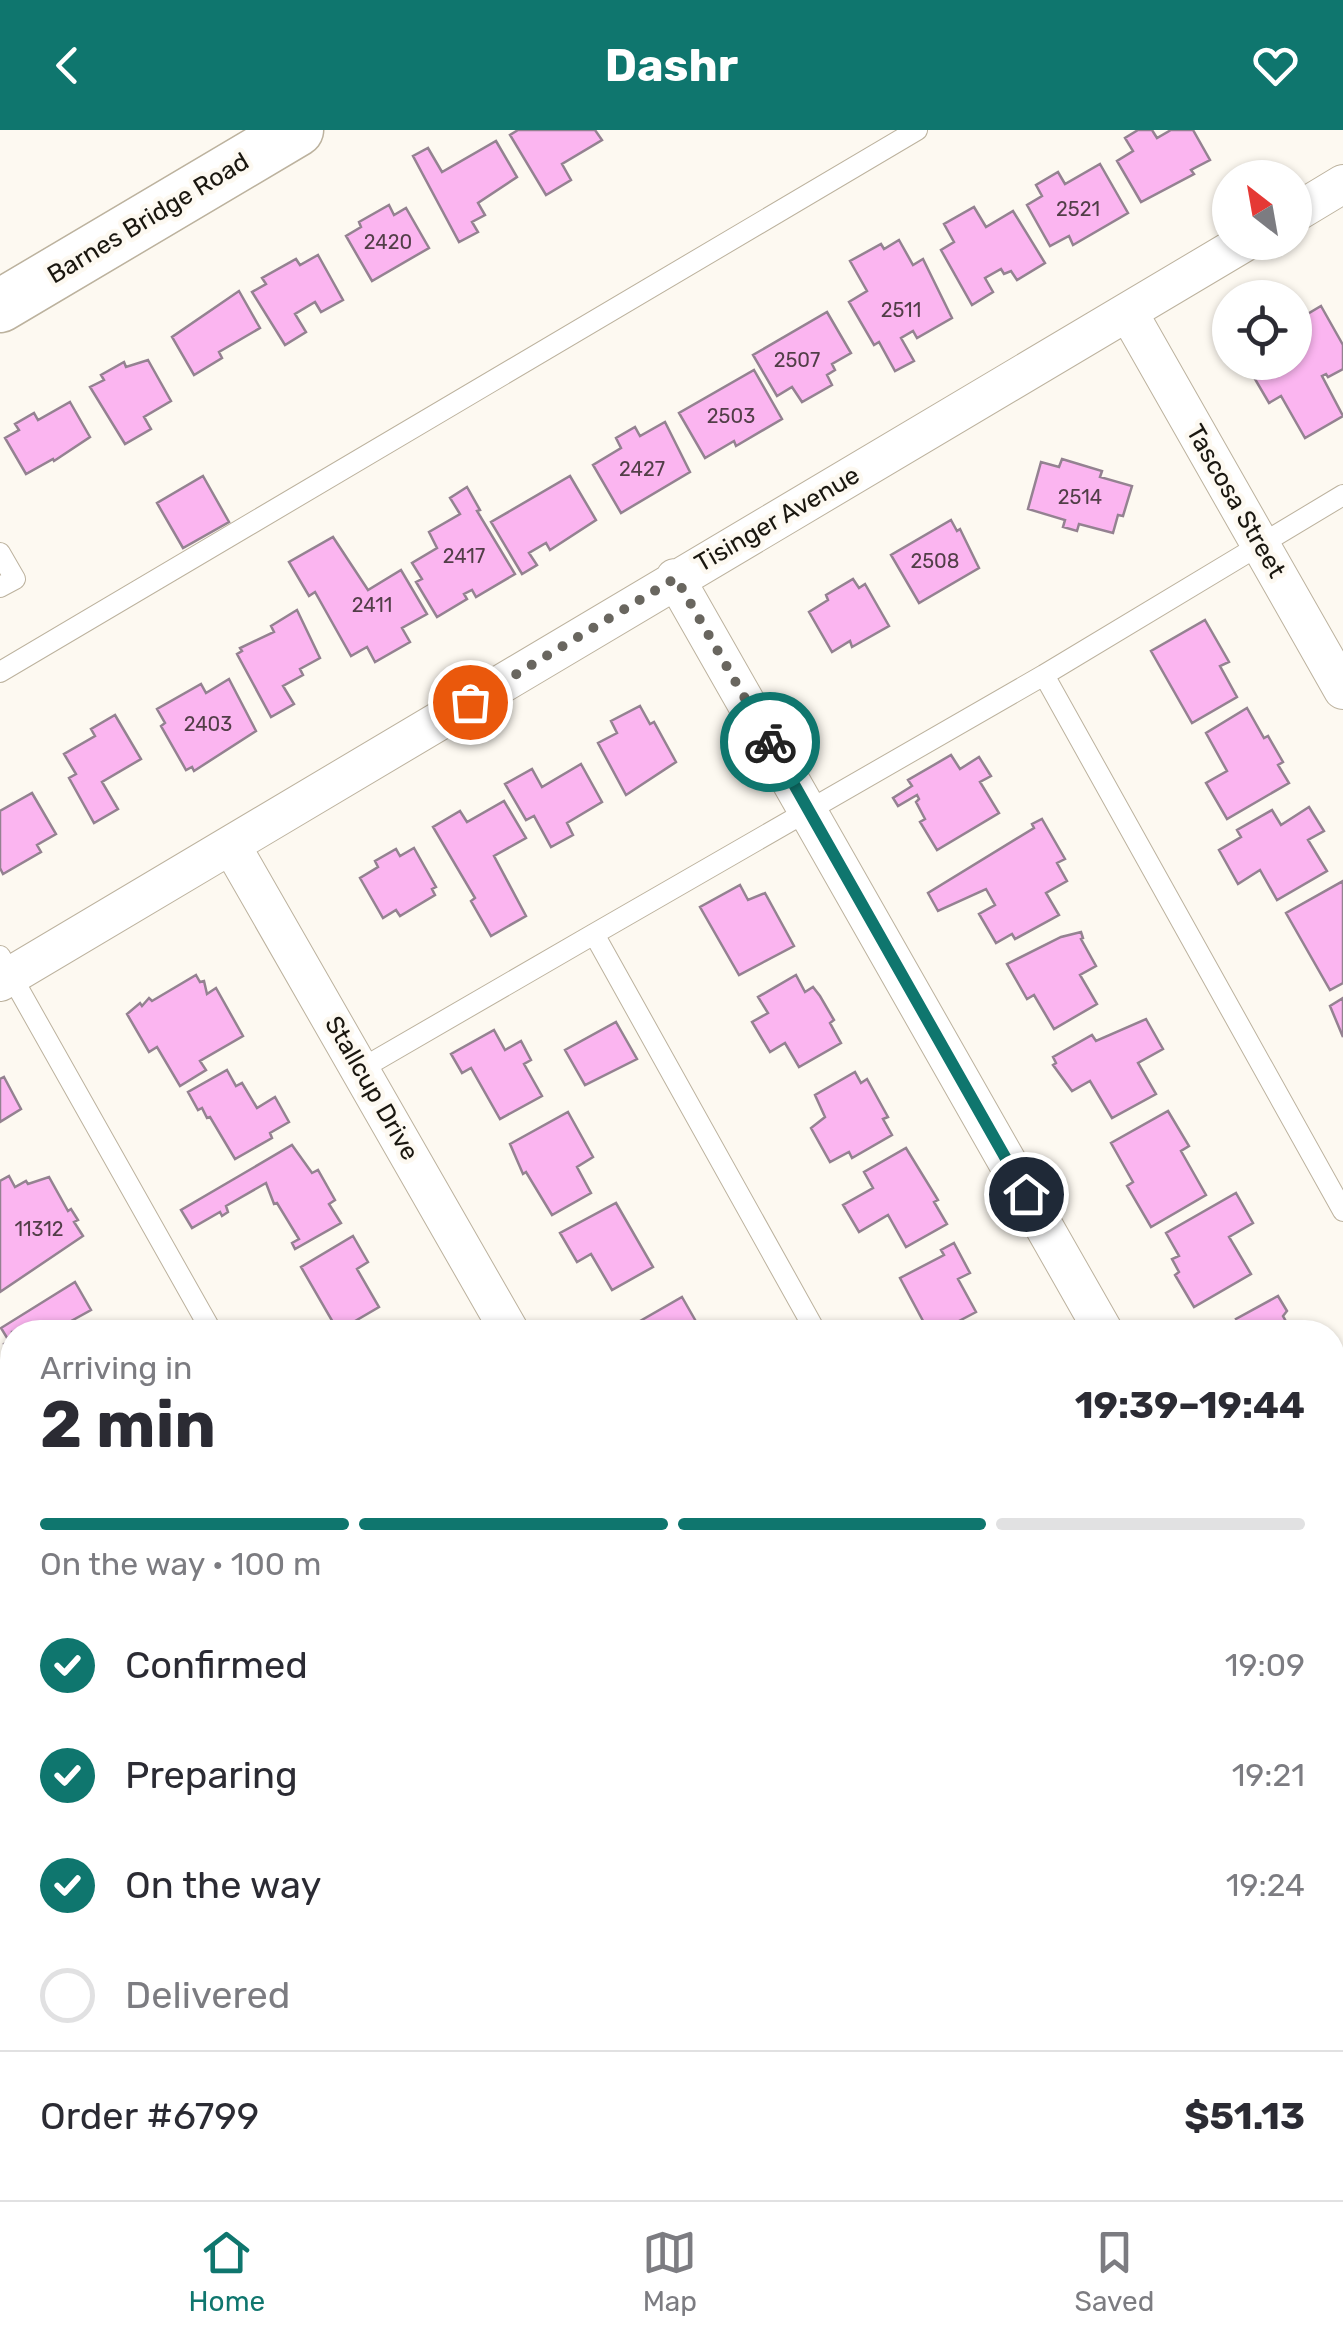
<!DOCTYPE html>
<meta charset="utf-8">
<style>
:root{--surface:#fff;--page:#f7f7f7;--text:#2b2b33;--muted:#7c7c81;--line:#e1e1e2;--accent:#0f766e}
body{margin:0;font-family:Rubik,sans-serif;background:var(--page);color:var(--text);height:100vh;display:flex;flex-direction:column;font-size:38px;white-space:nowrap}
*{box-sizing:border-box;margin:0}
p{font-size:32px;color:var(--muted)}
.icon{flex:none;width:55px;height:55px;fill:none;stroke:currentColor;stroke-width:2;stroke-linecap:round;stroke-linejoin:round}
.map{position:relative;flex:1;overflow:hidden}
.side{position:absolute;left:0px;top:1190px;width:1345px;height:880px;display:flex;flex-direction:column;background:var(--surface);border-radius:40px 40px 0 0;box-shadow:0 2px 8px #0004}
.side>*{flex:none}
.needle{width:65px;rotate:329deg}
.tools{position:absolute;left:1212px;top:30px;display:grid;gap:20px}
.tools a{display:grid;place-items:center;width:100px;height:100px;border-radius:50%;background:var(--surface);box-shadow:0 2px 8px #0004;font-size:50px}
.pin{position:absolute;display:grid;place-items:center;width:85px;height:85px;color:#fff;margin:-42px;border:5px solid #fff;border-radius:50%;box-shadow:0 2px 10px #0007}
.courier{position:absolute;display:grid;place-items:center;width:100px;height:100px;margin:-50px;border:8px solid #0f766e;border-radius:50%;background:#fff;color:#222;box-shadow:0 2px 12px #0007}
.summary em{font-style:normal;font-weight:700}
.summary div{display:flex;flex-direction:column-reverse}
.summary{display:flex;align-items:center;justify-content:space-between;height:170px;padding:0 40px}
h1{font-size:65px;font-weight:700;line-height:75px}
.bar{display:grid;grid-template-columns:repeat(4,1fr);gap:15px 10px;align-content:center;height:120px;padding:0 40px}
.bar i{height:12px;border-radius:8px;background:var(--line)}
.bar .selected{background:var(--accent)}
.bar p{grid-column:span 4}
.line{display:flex;align-items:center;gap:25px;padding:0 40px;border-top:2px solid var(--line)}
.line div{flex:1}
ol{padding:0 40px;list-style:none}
li{display:flex;align-items:center;gap:30px;height:110px}
li p{margin-inline-start:auto}
li .icon{padding:10px;border-radius:50%;background:var(--accent);color:#fff;stroke-width:4}
li:last-child{color:var(--muted)}
li i{width:55px;height:55px;border:5px solid var(--line);border-radius:50%}
header{display:flex;justify-content:space-between;align-items:center;height:130px;padding:0 40px;background:var(--accent);color:#fff;font-size:45px;font-weight:700}
.tabs{display:flex;justify-content:space-around;align-items:center;height:140px;border-top:2px solid var(--line);background:var(--surface);font-size:28px;color:var(--muted)}
.tabs a{display:grid;justify-items:center;gap:5px}
.tabs .selected{color:var(--accent)}
.map>svg:first-child{display:block}
.building{fill:#fbb5f0;stroke:#948291;stroke-width:2.5}
.lines{fill:none;stroke-linecap:round;stroke-linejoin:round}
.lane-casing{stroke:#bcb29e;stroke-width:22}
.street-casing{stroke:#bcb29e;stroke-width:40}
.secondary-casing{stroke:#bcb29e;stroke-width:55}
.lane{stroke:#fff;stroke-width:20}
.street{stroke:#fff;stroke-width:38}
.secondary{stroke:#fff;stroke-width:52}
.done{stroke:#69665f;stroke-width:10;stroke-dasharray:0 18}
.route{stroke:#0f766e;stroke-width:12}
.labels{text-anchor:middle;dominant-baseline:central;stroke-width:9;stroke-linejoin:round;paint-order:stroke}
.number-label{font-size:20px;fill:#523e48}
.street-label{font-size:25px;fill:#1a1710;stroke:#fdf9f1}
</style>
<header><svg class="icon" aria-label="back" viewBox="0 0 24 24"><path d="M15 5l-7 7 7 7"/></svg>Dashr<svg class="icon" aria-label="heart" viewBox="0 0 24 24"><path d="M12 20l-8-8c-3-5 5-10 8-4 3-6 11-1 8 4z"/></svg></header>
<div class="map">
<svg width="1343" height="2070" viewBox="0 0 1343 2070">
<rect width="100%" height="100%" fill="#fdf9f1"/>
<path class="building" d="M518 0H595L602 10 562 34 571 50 546 65 510 5Z
M1138 0H1152L1157 8 1171 0H1193L1210 30 1191 40 1194 44 1141 72 1117 31 1133 21 1125 8Z
M496 11 517 47 478 73 485 85 472 92 478 102 459 112 413 26 428 18 442 42Z
M1100 34 1128 83 1073 115 1069 106 1050 116 1027 75 1042 66 1036 55 1058 42 1065 54Z
M389 75 394 85 406 78 429 118 372 151 346 106 361 97 359 92Z
M974 77 986 97 1013 81 1045 133 1017 150 1011 141 1004 144 1001 139 985 148 993 162 972 175 941 120 954 112 944 94Z
M899 110 913 135 923 129 952 188 917 208 913 201 901 208 914 231 895 241 879 212 874 215 849 172 867 161 850 131 881 114 884 119Z
M318 125 343 170 321 182 315 172 295 184 306 202 285 215 252 162 266 154 262 148 296 129 300 135Z
M239 161 260 198 219 222 222 228 194 245 172 207Z
M1321 176 1343 215V239L1328 247 1326 244 1322 246 1343 286 1305 308 1281 266 1269 273 1245 232H1295V183L1300 180 1304 186Z
M827 182 851 223 832 234 835 240 827 245 832 255 802 272 792 257 777 266 753 225Z
M148 230 171 271 144 287 151 299 125 314 90 257 104 250 101 245 124 232 126 237Z
M754 240 782 289 736 316 734 311 705 328 679 283Z
M70 272 90 307 54 331 53 329 26 344 5 308 19 300 15 294 34 283 38 290Z
M665 292 690 342 621 383 593 335 621 318 616 308 635 297 640 306Z
M1062 329 1102 341 1100 347 1132 356 1123 386 1118 385 1113 403 1079 394 1077 401 1063 397 1065 390 1028 379 1041 332 1059 337Z
M203 346 229 392 183 418 157 373Z
M570 346 596 390 550 420 546 413 529 423 537 435 522 444 491 392Z
M467 357 480 380 477 381 515 444 476 467 472 460 464 464 467 469 437 487 416 452 422 449 412 433 437 418 429 402 460 384 450 368Z
M951 390 957 401 960 399 979 438 919 473 891 425Z
M333 407 368 460 401 440 427 484 402 498 410 512 375 532 367 517 351 526 315 462 309 466 289 432Z
M853 449 859 458 865 454 889 496 852 517 850 511 832 522 809 482 828 470 826 465Z
M297 480 320 528 300 539 303 545 283 556 294 574 271 587 237 524 242 521 240 518 274 502 271 496Z
M1205 490 1229 532 1220 536 1237 567 1192 593 1151 521Z
M229 549 256 601 194 641 192 637 186 640 161 596 165 593 157 579 201 554 206 563Z
M640 576 650 594 654 592 676 632 626 665 598 613 617 603 611 591Z
M1247 578 1264 608 1268 606 1283 632 1278 635 1289 653 1227 689 1206 653 1227 641 1206 603Z
M115 585 141 629 102 652 118 679 94 693 69 648 76 644 64 624 95 606 91 599Z
M951 625 960 639 979 627 991 646 980 652 999 683 937 720 920 692 925 689 916 672 919 669 917 665 898 676 893 668 912 656 908 650Z
M581 634 602 672 567 693 573 705 551 717 534 686 526 690 505 654 532 639 542 657Z
M32 663 56 704 37 715 41 722 3 744 0 738V681Z
M504 671 526 708 494 726 526 786 491 806 471 771 475 768 433 697 460 681 467 692Z
M1309 677 1324 701 1308 710 1327 741 1277 770 1260 740 1238 754 1219 720 1241 707 1237 700 1272 680 1281 695Z
M1042 689 1065 729 1057 733 1067 751 1046 763 1059 785 1015 809 1012 804 996 813 979 784 995 775 986 759 938 781 928 763 1034 698 1032 694Z
M414 718 436 757 432 759 435 765 400 786 396 780 383 788 360 748 378 737 375 731 396 719 400 726Z
M1343 751V853L1330 860 1286 783Z
M740 755 748 770 765 763 794 816 739 845 700 777Z
M1081 802 1083 808 1081 809 1096 836 1080 845 1097 874 1054 899 1034 865 1027 869 1007 834 1061 807Z
M196 845 200 852 204 851 207 864 216 858 243 906 200 931 206 940 180 956 157 917 149 922 127 884 140 873 142 876 149 868 152 871Z
M796 845 805 862 813 857 820 866 834 890 830 893 841 913 799 937 785 913 770 922 752 892 768 883 758 867Z
M1343 868V907L1330 876Z
M1146 889 1163 919 1138 933 1156 964 1112 988 1090 951 1072 961 1053 935 1056 933 1053 927 1092 905 1096 911Z
M616 892 637 929 585 955 565 920Z
M494 900 505 920 521 911 531 930 524 934 542 966 500 989 471 938 462 943 451 924Z
M227 940 236 956 242 953 257 978 275 967 289 992 270 1003 272 1008 235 1029 210 987 207 988 202 978 198 980 188 962Z
M855 942 861 953 867 949 888 987 883 989 892 1005 852 1028 849 1022 830 1032 811 998 825 987 815 965Z
M4 947 21 979 0 992V949Z
M1168 981 1189 1016 1181 1021 1206 1065 1151 1097 1127 1056 1133 1052 1111 1013Z
M568 982 593 1027 577 1037 591 1063 552 1085 526 1042 523 1044 510 1014Z
M292 1015 312 1043 318 1040 335 1070 329 1074 341 1093 295 1119 292 1113 299 1109 277 1073 274 1074 266 1053 226 1076 228 1082 222 1086 220 1082 192 1098 181 1080Z
M906 1018 938 1070 934 1072 947 1094 906 1117 888 1085 859 1102 843 1075 873 1058 864 1042Z
M9 1046 15 1057 26 1051 28 1054 49 1047 68 1081 71 1079 78 1090 74 1092 83 1106 0 1162V1051Z
M1236 1063 1253 1093 1229 1107 1251 1144 1194 1177 1175 1145 1179 1142 1172 1129 1179 1126 1166 1103Z
M616 1073 653 1137 612 1160 591 1124 577 1132 560 1103Z
M353 1106 368 1132 357 1139 379 1177 338 1201 301 1137Z
M954 1113 970 1143 958 1149 976 1182 938 1202H929L900 1148 944 1125 941 1120Z
M75 1152 91 1180 64 1195 68 1202H12V1230L4 1214 9 1211 1 1198Z
M1278 1166 1287 1181 1283 1186 1292 1202H1244L1236 1189Z
M682 1167 702 1202H621Z
M1332 1307 1343 1325V1340L1332 1346Z
M1343 1368V1405L1332 1411V1374Z
M0 1576 12 1597V1649L0 1657Z
M12 1677V1704L1 1684Z
M12 1709V1740L11 1741 8 1736 4 1738 0 1728 7 1724 2 1715Z
M1332 1785 1343 1803V1835L1332 1841Z
M1343 1854V1928L1332 1910V1860Z
M0 2044 12 2051 1 2070H0Z
M206 2058H255L249 2061 254 2070H203L199 2064Z
M578 2058H600L607 2070H556Z
M794 2058H878L875 2059 881 2070H795L790 2060Z
M1117 2058H1154L1132 2070H1124Z"/>
<g class="lines">
<g class="lane-casing">
<path id="lane" d="M1343 365 1044 545 1343 1081
M0 423 15 449 0 457
M0 542 917 0
M0 826 212 1202
M361 939 594 804
M816 1202 594 804 1044 545
M0 1915 12 1938
M80 2058 87 2070
M692 2058 699 2070
M1292 2058 1299 2070"/>
</g>
<g class="street-casing">
<path id="street" d="M1295 83 1343 54
M1128 182 1343 560
M675 448 1104 1202
M231 715 510 1202
M0 852 1245 112
M0 1466 12 1459
M1332 1607 1343 1626
M992 2058 999 2070"/>
</g>
<g class="secondary-casing">
<path id="secondary" d="M0 176 297 0
M0 1381 12 1403
M381 2058 388 2070"/>
</g>
<use href="#lane" class="lane"/>
<use href="#street" class="street"/>
<use href="#secondary" class="secondary"/>
</g>
<g class="lines">
<path class="done" d="M470 572 676 448 770 612"/>
<path class="route" d="M770 612 1026 1064"/>
</g>
<g class="labels">
<g class="number-label">
<text x="1078" y="79">2521</text>
<text x="388" y="112">2420</text>
<text x="901" y="180">2511</text>
<text x="797" y="230">2507</text>
<text x="731" y="286">2503</text>
<text x="642" y="339">2427</text>
<text x="1080" y="367">2514</text>
<text x="464" y="426">2417</text>
<text x="935" y="431">2508</text>
<text x="372" y="475">2411</text>
<text x="208" y="594">2403</text>
<text x="39" y="1099">11312</text>
</g>
<g class="street-label">
<text transform="translate(148 88) rotate(-31)">Barnes Bridge Road</text>
<text transform="translate(1236 371) rotate(60)">Tascosa Street</text>
<text transform="translate(777 389) rotate(-30)">Tisinger Avenue</text>
<text transform="translate(372 958) rotate(60)">Stallcup Drive</text>
</g>
</g>
</svg>
<div class="tools">
<a><svg class="needle" viewBox="-14 -14 28 28"><path d="M0-13l5 13h-10z" fill="#e53935"/><path d="M0 13l5-13h-10z" fill="#7c7c81"/></svg></a>
<a><svg class="icon" aria-label="locate" viewBox="0 0 24 24"><circle cx="12" cy="12" r="6"/><path d="M12 2v4M12 18v4M2 12h4M18 12h4"/></svg></a>
</div>
<div class="pin" style="left:470px;top:572px;background:#ea580c"><svg class="icon" aria-label="bag" viewBox="0 0 24 24"><path d="M5 8h14l-1 12H6zM9 8a3 3 0 0 1 6 0"/></svg></div>
<div class="pin" style="left:1026px;top:1064px;background:#1f2937"><svg class="icon" aria-label="home" viewBox="0 0 24 24"><path d="M3 11l9-7 9 7M6 9v11h12V9"/></svg></div>
<div class="courier" style="left:770px;top:612px"><svg class="icon" aria-label="bike" viewBox="0 0 24 24"><circle cx="6" cy="16" r="4"/><circle cx="18" cy="16" r="4"/><path d="M6 16l4-8h5l3 8M10 8l3 8H6M13 5h3"/></svg></div>
<section class="side">
<div class="summary"><div><h1>2 min</h1><p>Arriving in</p></div><em>19:39–19:44</em></div>
<div class="bar"><i class="selected"></i><i class="selected"></i><i class="selected"></i><i></i><p>On the way · 100 m</p></div>
<ol>
<li><svg class="icon" aria-label="check" viewBox="0 0 24 24"><path d="M5 12l5 5 9-10"/></svg>Confirmed<p>19:09</p></li>
<li><svg class="icon" aria-label="check" viewBox="0 0 24 24"><path d="M5 12l5 5 9-10"/></svg>Preparing<p>19:21</p></li>
<li><svg class="icon" aria-label="check" viewBox="0 0 24 24"><path d="M5 12l5 5 9-10"/></svg>On the way<p>19:24</p></li>
<li><i></i>Delivered</li>
</ol>
<div class="line" style="height:130px"><div>Order #6799</div><b>$51.13</b></div>
</section>
</div>
<nav class="tabs">
<a class="selected"><svg class="icon" aria-label="home" viewBox="0 0 24 24"><path d="M3 11l9-7 9 7M6 9v11h12V9"/></svg>Home</a>
<a><svg class="icon" aria-label="map" viewBox="0 0 24 24"><path d="M3 6l6-2 6 2 6-2v14l-6 2-6-2-6 2zM9 4v14M15 6v14"/></svg>Map</a>
<a><svg class="icon" aria-label="saved" viewBox="0 0 24 24"><path d="M7 4h10v16l-5-4-5 4z"/></svg>Saved</a>
</nav>
